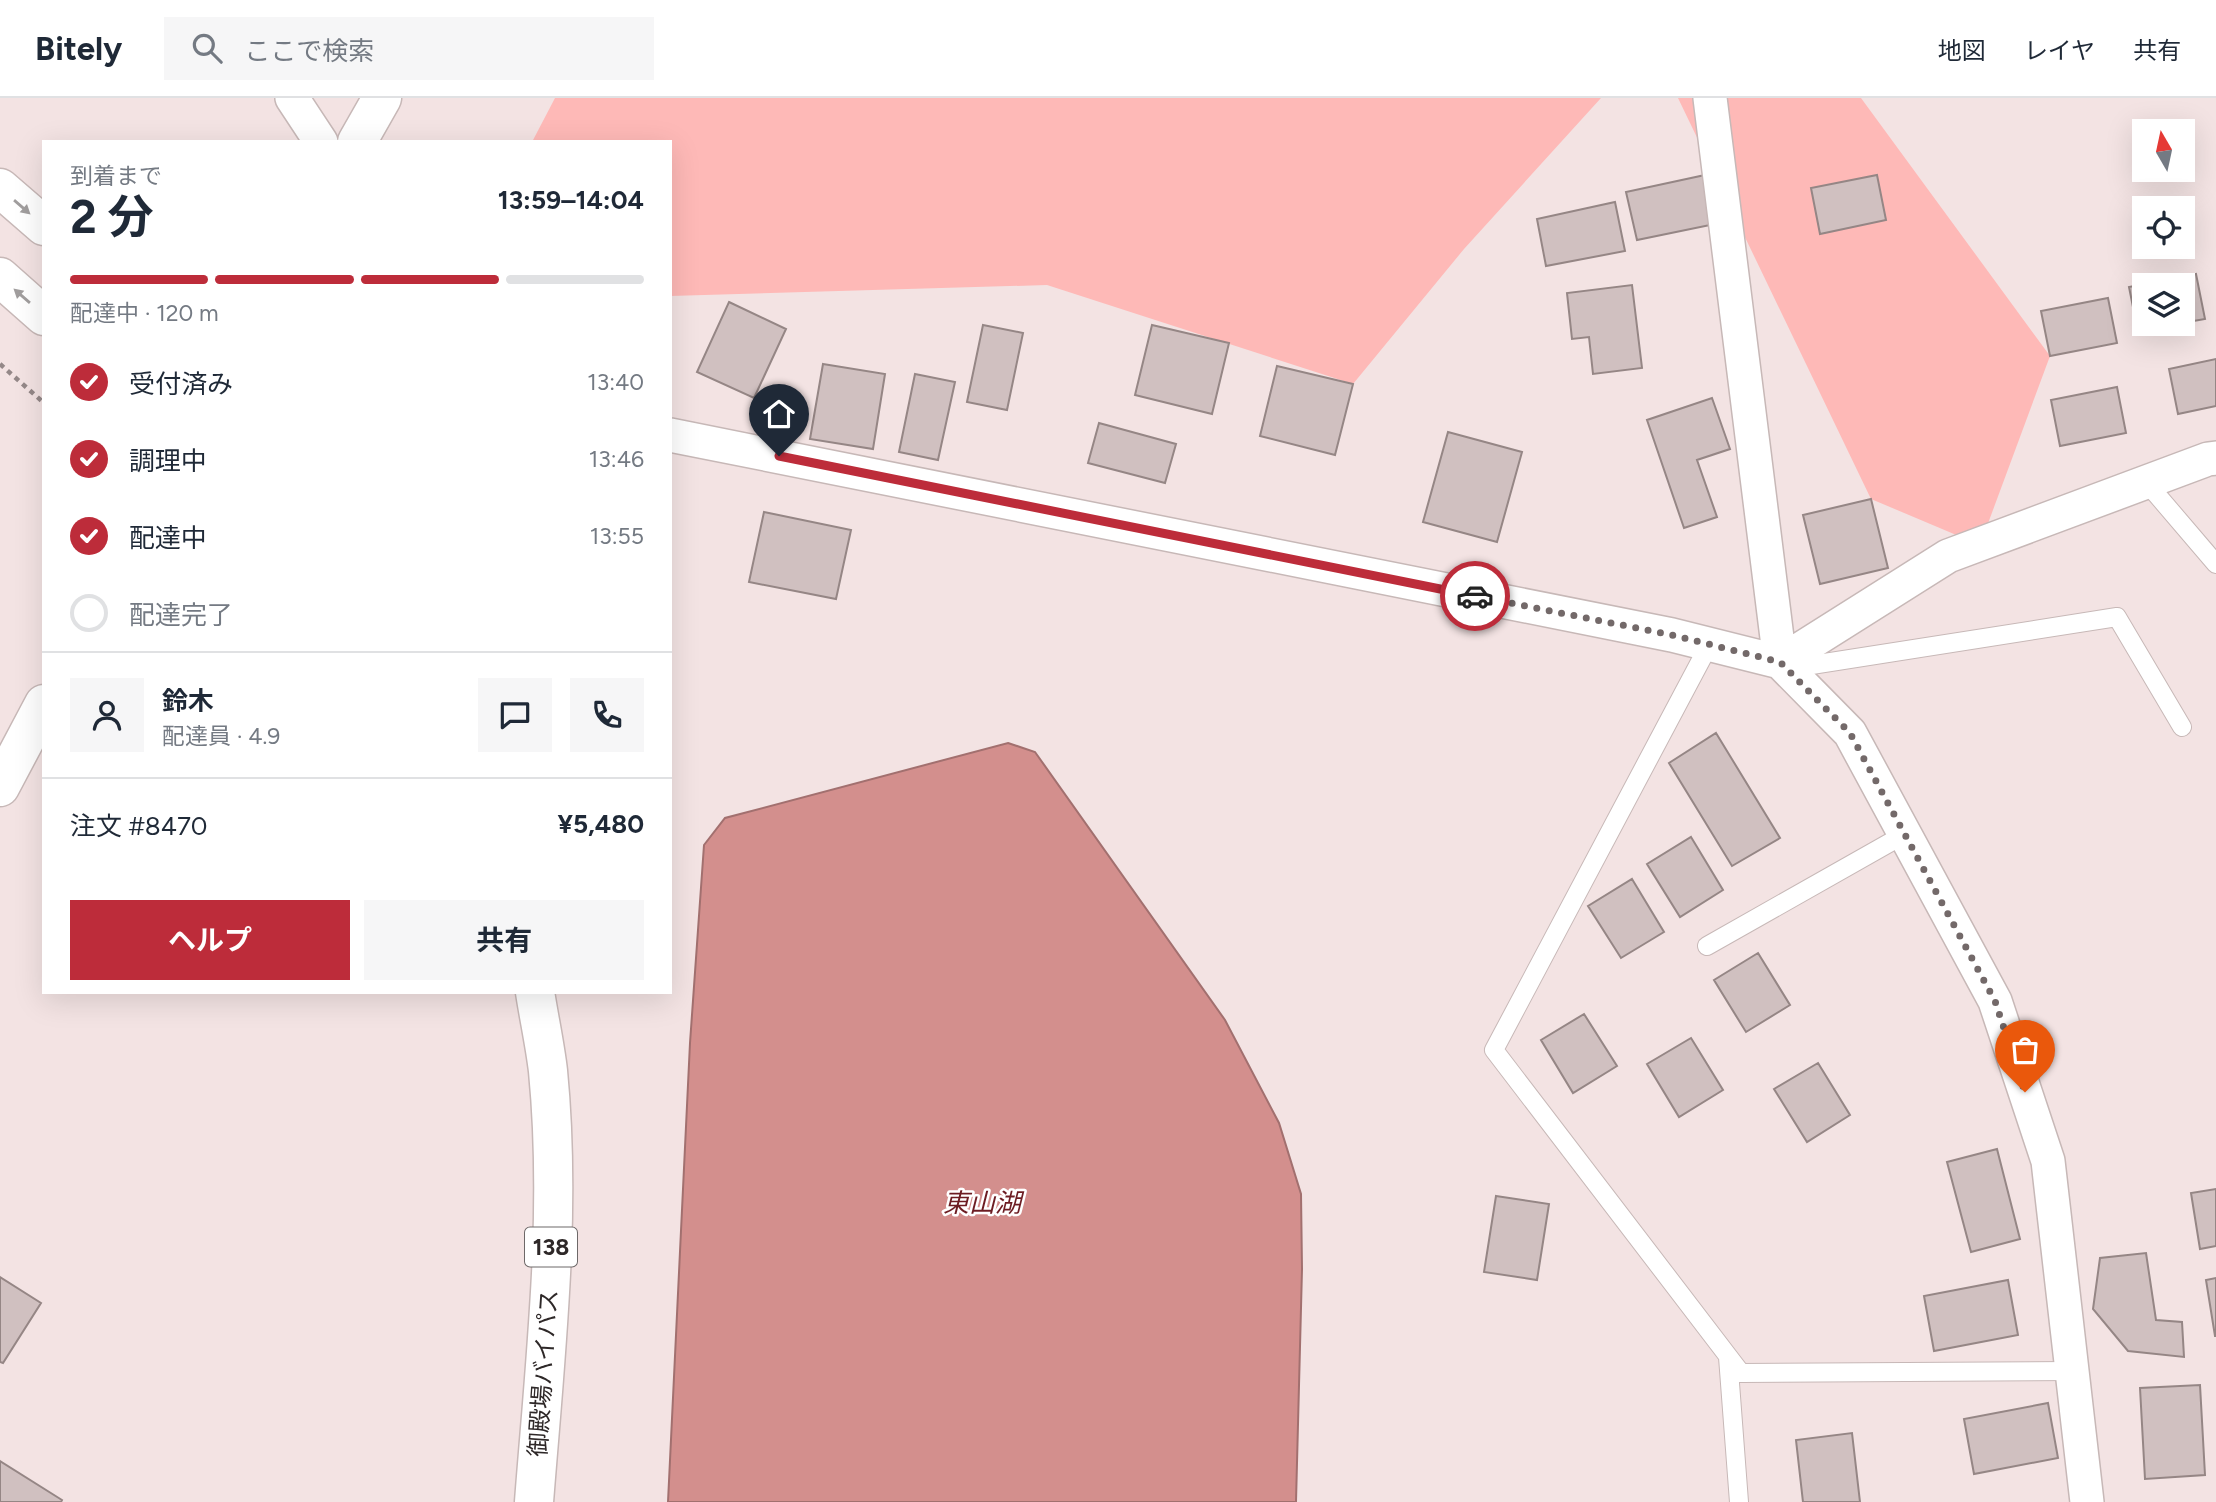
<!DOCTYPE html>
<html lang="ja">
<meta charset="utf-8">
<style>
:root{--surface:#fff;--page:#f6f6f7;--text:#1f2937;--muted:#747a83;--line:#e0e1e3;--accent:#bd2c3a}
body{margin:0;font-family:Figtree,"Noto Sans JP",sans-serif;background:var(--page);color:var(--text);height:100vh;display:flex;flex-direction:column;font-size:26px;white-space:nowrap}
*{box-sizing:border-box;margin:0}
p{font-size:23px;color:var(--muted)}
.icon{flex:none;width:38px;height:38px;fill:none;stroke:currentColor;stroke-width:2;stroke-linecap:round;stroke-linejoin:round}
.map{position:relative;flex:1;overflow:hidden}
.side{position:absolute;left:42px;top:42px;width:630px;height:854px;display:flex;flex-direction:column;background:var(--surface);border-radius:0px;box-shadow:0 7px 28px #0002}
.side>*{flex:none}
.needle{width:46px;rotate:351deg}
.fabs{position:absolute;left:2132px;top:21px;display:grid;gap:14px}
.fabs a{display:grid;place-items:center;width:63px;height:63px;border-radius:0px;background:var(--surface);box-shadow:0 7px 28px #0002;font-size:35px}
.pin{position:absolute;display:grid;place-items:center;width:60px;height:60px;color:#fff;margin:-72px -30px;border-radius:50% 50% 50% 0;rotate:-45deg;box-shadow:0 0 7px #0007}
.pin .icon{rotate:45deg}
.courier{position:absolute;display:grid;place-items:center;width:70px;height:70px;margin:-35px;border:5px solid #bd2c3a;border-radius:50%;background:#fff;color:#222;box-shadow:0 2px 9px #0007}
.overview em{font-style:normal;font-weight:700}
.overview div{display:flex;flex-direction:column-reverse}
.overview{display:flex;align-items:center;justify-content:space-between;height:119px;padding:0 28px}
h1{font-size:46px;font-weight:700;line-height:52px}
.bar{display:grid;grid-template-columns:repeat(4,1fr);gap:10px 7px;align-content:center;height:84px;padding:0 28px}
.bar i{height:9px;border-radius:5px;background:var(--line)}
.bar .current{background:var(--accent)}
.bar p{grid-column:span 4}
.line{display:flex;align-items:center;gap:18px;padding:0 28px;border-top:2px solid var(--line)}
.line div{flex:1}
.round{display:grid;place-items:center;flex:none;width:74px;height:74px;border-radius:0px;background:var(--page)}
ol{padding:0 28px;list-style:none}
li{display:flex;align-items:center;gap:21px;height:77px}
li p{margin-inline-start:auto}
li .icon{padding:7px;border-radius:50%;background:var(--accent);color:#fff;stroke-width:4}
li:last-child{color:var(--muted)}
li i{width:38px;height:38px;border:4px solid var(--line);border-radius:50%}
.cta{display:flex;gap:14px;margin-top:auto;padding:14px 28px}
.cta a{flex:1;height:80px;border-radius:0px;background:var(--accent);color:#fff;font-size:28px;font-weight:700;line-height:80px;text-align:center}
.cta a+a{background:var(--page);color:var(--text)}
header{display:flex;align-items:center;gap:42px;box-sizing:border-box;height:98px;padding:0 35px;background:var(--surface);border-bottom:2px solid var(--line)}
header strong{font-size:33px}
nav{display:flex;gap:38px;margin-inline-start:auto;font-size:24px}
.search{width:490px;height:63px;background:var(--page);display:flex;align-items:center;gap:18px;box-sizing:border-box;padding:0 24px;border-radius:0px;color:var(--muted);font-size:26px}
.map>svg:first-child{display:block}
.green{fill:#feb9b7}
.water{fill:#d38f8d;stroke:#a2706f;stroke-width:2}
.building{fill:#d0c0c0;stroke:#958685;stroke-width:2}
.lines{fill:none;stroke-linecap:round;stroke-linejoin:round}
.service-casing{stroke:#c7b8b7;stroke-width:20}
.minor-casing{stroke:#c7b8b7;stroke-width:36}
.tertiary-casing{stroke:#c7b8b7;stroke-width:41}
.trunk-casing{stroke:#c7b8b7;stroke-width:41}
.path{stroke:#948888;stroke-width:4.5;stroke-dasharray:5 5;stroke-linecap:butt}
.service{stroke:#fff;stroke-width:18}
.minor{stroke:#fff;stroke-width:33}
.tertiary{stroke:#fff;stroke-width:38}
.trunk{stroke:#fff;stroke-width:38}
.oneway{fill:#a19e9e}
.done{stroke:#736969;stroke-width:7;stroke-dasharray:0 12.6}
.route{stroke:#bd2c3a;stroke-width:9}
.labels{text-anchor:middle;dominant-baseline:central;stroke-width:5;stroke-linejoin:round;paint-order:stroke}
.shield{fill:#fff;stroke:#6d6868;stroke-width:2}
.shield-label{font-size:23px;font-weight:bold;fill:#2e2828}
.street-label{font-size:24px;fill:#2e2828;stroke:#fff}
.water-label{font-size:26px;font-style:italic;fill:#6c1c22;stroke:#fff}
</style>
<header>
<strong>Bitely</strong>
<div class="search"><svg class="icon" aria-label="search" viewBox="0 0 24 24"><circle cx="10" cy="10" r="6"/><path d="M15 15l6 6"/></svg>ここで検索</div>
<nav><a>地図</a><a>レイヤ</a><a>共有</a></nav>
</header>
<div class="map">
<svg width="2216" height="1404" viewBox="0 0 2216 1404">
<rect width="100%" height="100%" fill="#f3e3e3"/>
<path class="green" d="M555 0H1601L1464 151 1353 286 1047 187 670 198V44H532Z
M1678 0H1861L2050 258 1980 447 1871 401Z"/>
<path class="water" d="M1008 645 1035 654 1225 922 1279 1025 1301 1096 1302 1171 1296 1404H668L690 945 704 747 725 720Z"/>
<path class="building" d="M1705 77 1715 126 1637 142 1626 94Z
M1877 77 1886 122 1820 136 1811 90Z
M1615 104 1625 153 1546 168 1537 121Z
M2196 176 2205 221 2182 225V187H2144V226H2180L2138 234 2129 189Z
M1632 187 1642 270 1593 276 1589 239 1572 241 1567 195Z
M2108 200 2117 245 2050 258 2041 213Z
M729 204 786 231 754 300 697 274Z
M983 227 1023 235 1007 312 967 304Z
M1152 227 1229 245 1212 316 1135 297Z
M2216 261V308L2178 316 2169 271Z
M823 266 885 276 873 351 810 341Z
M1277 268 1353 286 1335 357 1260 338Z
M915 276 955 284 938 362 899 354Z
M2117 289 2126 335 2060 348 2051 302Z
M1712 300 1730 351 1697 362 1717 419 1684 430 1647 322Z
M1099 325 1176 346 1165 385 1088 365Z
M1448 334 1522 354 1497 444 1423 424Z
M1871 401 1888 470 1820 486 1803 417Z
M764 414 851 432 836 501 749 484Z
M1716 635 1780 740 1732 768 1669 665Z
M1691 739 1723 792 1680 819 1647 766Z
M1632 781 1664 834 1621 860 1588 808Z
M1758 855 1790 907 1746 934 1714 882Z
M1584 916 1617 968 1573 995 1541 942Z
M1691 940 1723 992 1679 1019 1647 966Z
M1818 965 1850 1017 1807 1044 1774 991Z
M1997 1051 2020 1141 1971 1154 1947 1064Z
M2216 1091V1148L2200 1151 2191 1095Z
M1496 1098 1549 1106 1537 1182 1484 1174Z
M2146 1155 2156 1222 2182 1224 2184 1259 2128 1253 2093 1211 2100 1160Z
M0 1179 41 1205 3 1265 0 1264Z
M2216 1180V1238H2215L2206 1182Z
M2008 1182 2018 1237 1934 1253 1924 1198Z
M2200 1287 2205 1377 2145 1381 2140 1290Z
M2048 1305 2058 1360 1974 1376 1964 1321Z
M1852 1335 1860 1404H1803L1796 1342Z
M0 1363 62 1402 61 1404H0Z"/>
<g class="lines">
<g class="service-casing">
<path id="service" d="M2146 384 2216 466
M1709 547 1494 952 1741 1275 2072 1273
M1786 571 2117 519 2182 629
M1707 848 1905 736
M1728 1259 1739 1404"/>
</g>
<g class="minor-casing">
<path id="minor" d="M292 0 321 44
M1710 0 1780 564
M670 337 1672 537 1780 564 1850 635 1995 903 2048 1063 2087 1404
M1780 564 1948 458 2208 361 2216 360"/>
</g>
<g class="tertiary-casing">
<path id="tertiary" d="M357 44 382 0
M0 689 44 606"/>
</g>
<g class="trunk-casing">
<path id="trunk" d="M0 90 44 128
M0 179 44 218
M534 1404C545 1262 562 1116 548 973 545 947 539 920 535 894"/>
</g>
<path class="path" d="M0 266 44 305"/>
<use href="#service" class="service"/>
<use href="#minor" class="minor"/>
<use href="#tertiary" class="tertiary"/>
<use href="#trunk" class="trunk"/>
</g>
<defs><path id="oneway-solid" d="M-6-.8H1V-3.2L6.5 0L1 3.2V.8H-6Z" transform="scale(1.75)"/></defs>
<g class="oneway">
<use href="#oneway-solid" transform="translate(22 109) rotate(41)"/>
<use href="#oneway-solid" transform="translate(22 198) rotate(-139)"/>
</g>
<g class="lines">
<path class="done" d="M1475 498 1672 537 1780 564 1850 635 1995 903 2025 994"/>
<path class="route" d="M779 358 1475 498"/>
</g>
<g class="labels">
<rect class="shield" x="525" y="1129.5" width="52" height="39" rx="5"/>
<g class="shield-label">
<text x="551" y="1149">138</text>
</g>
<g class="street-label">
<text transform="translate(543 1275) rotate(-86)">御殿場バイパス</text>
</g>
<g class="water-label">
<text x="982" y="1105">東山湖</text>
</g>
</g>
</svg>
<div class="fabs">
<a><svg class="needle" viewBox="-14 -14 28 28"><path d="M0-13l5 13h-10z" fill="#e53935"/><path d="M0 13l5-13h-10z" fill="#747a83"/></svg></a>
<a><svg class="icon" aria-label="locate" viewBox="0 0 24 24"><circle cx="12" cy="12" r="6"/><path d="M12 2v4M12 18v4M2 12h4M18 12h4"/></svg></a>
<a><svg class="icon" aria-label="layers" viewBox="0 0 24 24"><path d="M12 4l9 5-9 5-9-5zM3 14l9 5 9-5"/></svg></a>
</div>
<div class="pin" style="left:2025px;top:994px;background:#ea580c"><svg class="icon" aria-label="bag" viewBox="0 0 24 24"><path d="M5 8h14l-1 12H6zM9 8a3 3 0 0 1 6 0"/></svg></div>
<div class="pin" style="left:779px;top:358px;background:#1f2937"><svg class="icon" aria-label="home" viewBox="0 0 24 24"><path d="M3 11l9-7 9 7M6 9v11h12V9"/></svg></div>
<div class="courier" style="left:1475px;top:498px"><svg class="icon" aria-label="car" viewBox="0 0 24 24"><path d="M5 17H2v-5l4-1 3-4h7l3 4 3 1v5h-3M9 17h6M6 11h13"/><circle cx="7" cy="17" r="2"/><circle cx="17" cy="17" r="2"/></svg></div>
<section class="side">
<div class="overview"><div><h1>2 分</h1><p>到着まで</p></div><em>13:59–14:04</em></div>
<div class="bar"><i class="current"></i><i class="current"></i><i class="current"></i><i></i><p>配達中 · 120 m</p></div>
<ol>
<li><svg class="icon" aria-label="check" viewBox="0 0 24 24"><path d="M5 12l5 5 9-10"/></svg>受付済み<p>13:40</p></li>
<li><svg class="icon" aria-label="check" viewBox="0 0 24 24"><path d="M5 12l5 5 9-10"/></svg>調理中<p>13:46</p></li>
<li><svg class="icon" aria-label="check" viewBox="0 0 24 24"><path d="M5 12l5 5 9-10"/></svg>配達中<p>13:55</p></li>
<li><i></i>配達完了</li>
</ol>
<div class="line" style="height:126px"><a class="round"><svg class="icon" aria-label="person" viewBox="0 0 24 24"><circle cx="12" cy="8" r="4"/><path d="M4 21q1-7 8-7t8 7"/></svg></a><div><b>鈴木</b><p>配達員 · 4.9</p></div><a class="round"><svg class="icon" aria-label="chat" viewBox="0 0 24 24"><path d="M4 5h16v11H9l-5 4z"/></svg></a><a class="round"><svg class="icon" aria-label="phone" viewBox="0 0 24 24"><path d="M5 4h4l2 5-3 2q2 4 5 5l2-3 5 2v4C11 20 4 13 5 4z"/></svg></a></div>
<div class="line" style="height:91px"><div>注文 #8470</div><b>¥5,480</b></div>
<div class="cta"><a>ヘルプ</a><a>共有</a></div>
</section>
</div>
